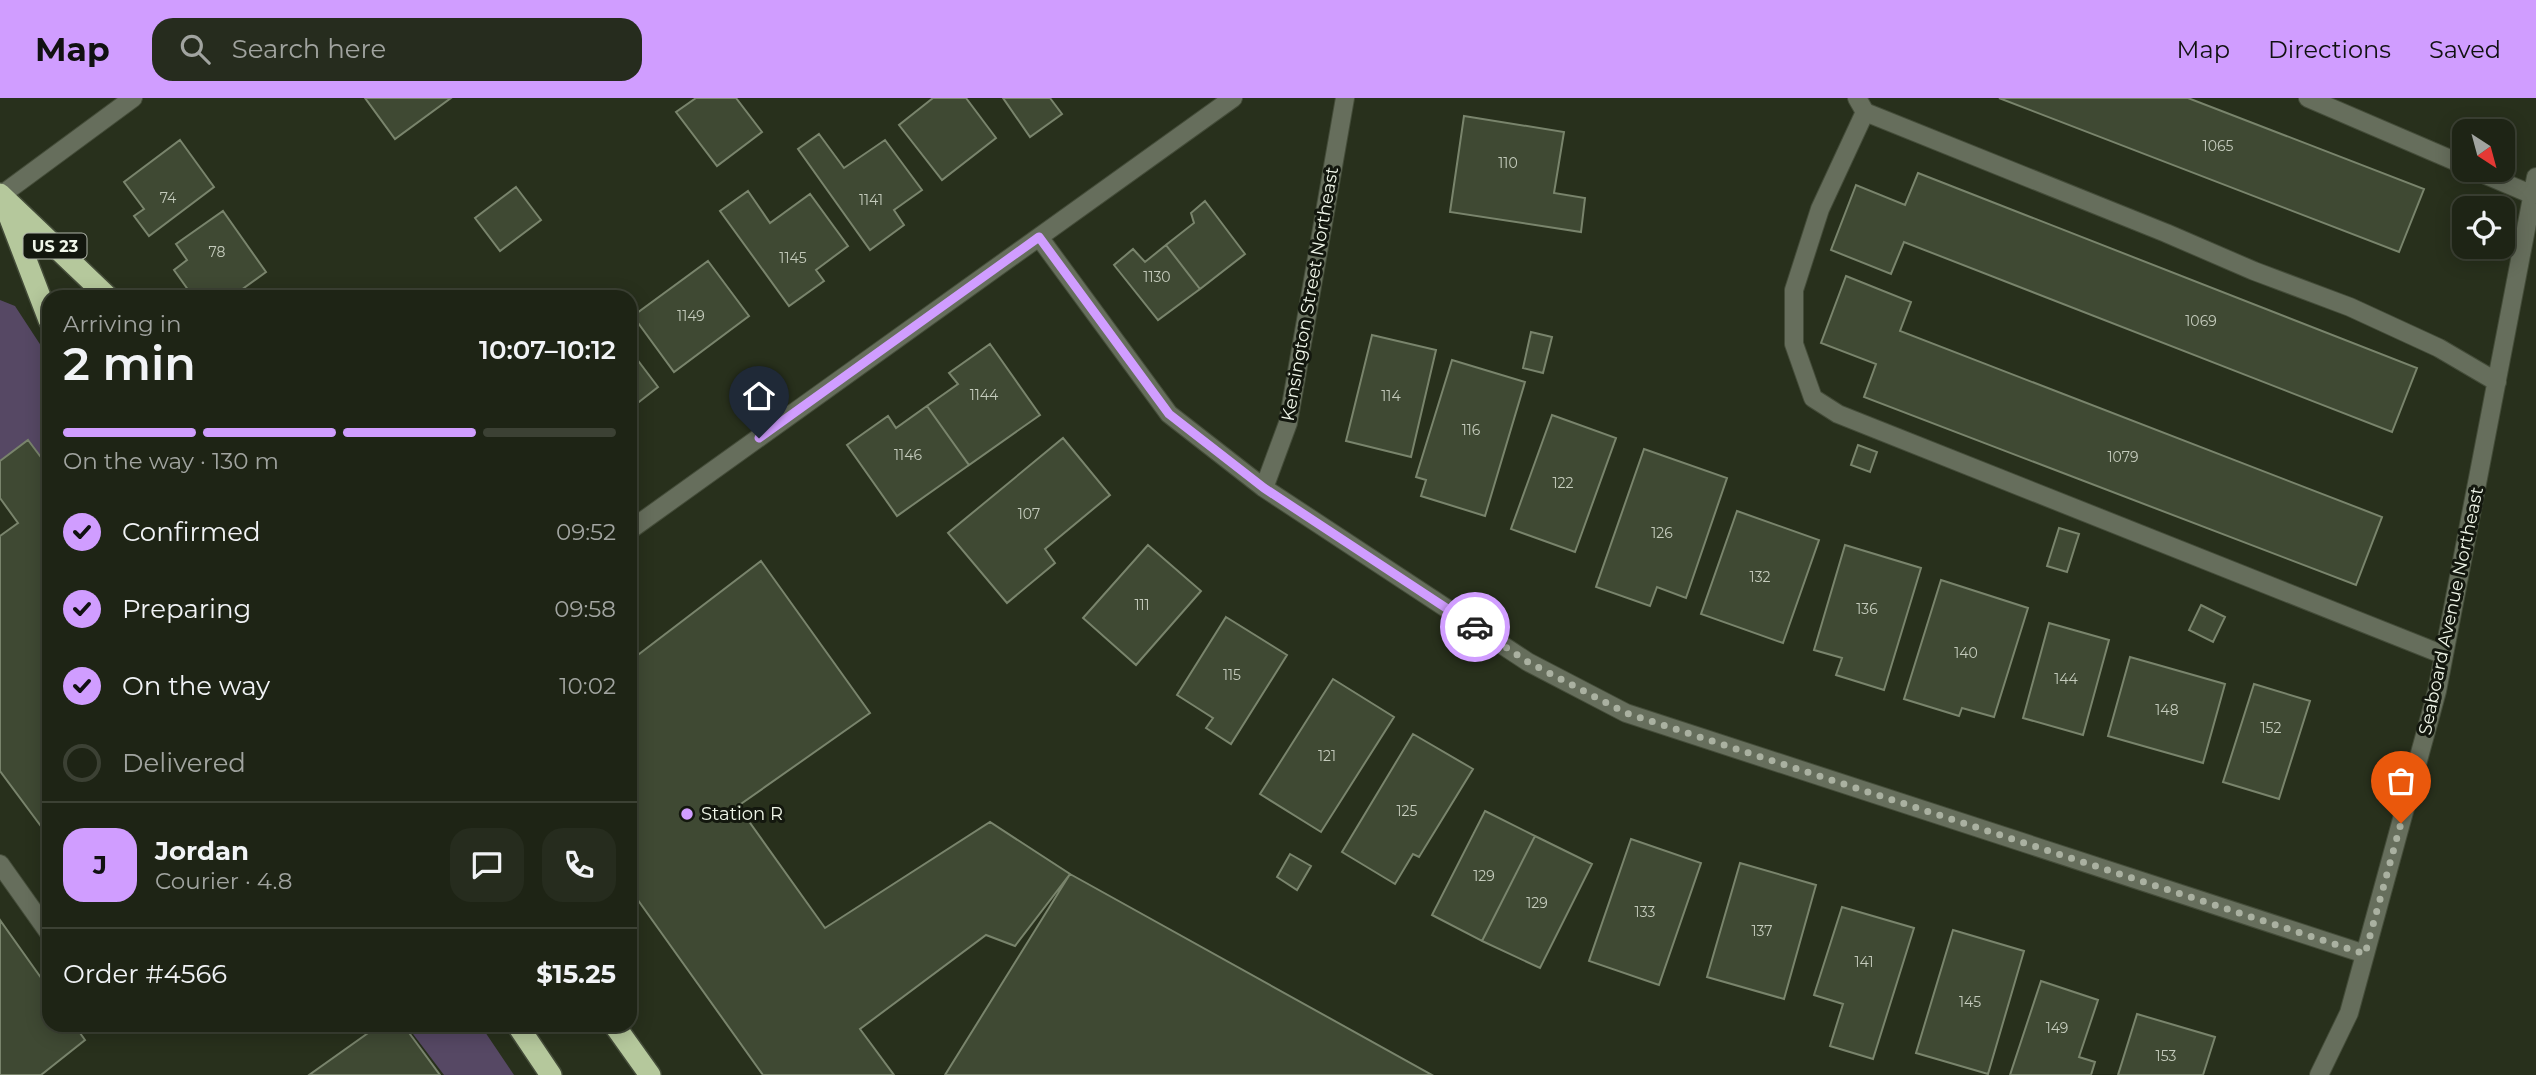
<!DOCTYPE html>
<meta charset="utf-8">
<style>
:root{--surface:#1e2415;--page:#262c1e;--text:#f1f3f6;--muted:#a1a4a0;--line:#3c4134;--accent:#d09dff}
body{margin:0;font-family:Montserrat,sans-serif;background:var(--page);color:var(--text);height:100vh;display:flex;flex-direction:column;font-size:26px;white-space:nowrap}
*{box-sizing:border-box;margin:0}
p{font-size:23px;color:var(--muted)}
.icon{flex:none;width:38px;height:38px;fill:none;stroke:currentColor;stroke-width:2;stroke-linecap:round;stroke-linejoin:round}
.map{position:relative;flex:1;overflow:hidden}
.sheet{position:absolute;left:42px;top:192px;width:595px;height:742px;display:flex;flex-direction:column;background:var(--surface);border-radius:21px;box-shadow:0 4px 18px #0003,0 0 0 2px var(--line)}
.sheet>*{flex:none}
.needle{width:46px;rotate:144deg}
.controls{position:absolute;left:2452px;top:21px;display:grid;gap:14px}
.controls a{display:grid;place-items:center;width:63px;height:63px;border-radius:14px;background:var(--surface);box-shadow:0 4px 18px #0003,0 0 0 2px var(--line);font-size:35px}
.pin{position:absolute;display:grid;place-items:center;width:60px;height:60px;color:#fff;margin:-72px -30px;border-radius:50% 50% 50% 0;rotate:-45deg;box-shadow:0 0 7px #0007}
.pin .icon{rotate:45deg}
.courier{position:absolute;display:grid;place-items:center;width:70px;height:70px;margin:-35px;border:5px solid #d09dff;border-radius:50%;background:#fff;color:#222;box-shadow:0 2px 9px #0007}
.summary em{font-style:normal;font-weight:600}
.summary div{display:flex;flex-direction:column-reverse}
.summary{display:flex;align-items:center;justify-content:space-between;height:119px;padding:0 21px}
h1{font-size:46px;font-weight:600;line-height:52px}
.bar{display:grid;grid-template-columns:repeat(4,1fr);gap:10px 7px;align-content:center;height:84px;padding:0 21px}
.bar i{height:9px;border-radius:5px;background:var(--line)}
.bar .current{background:var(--accent)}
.bar p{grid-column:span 4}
.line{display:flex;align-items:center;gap:18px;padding:0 21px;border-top:2px solid var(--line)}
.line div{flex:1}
.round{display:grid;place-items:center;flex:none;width:74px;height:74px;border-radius:21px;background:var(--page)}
ol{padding:0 21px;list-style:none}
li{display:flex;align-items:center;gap:21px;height:77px}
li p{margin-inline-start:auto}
li .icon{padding:7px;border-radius:50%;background:var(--accent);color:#111;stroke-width:4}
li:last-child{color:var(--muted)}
li i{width:38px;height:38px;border:4px solid var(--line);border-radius:50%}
header{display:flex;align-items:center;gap:42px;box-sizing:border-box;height:98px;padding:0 35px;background:var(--accent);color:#111}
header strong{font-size:33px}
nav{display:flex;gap:38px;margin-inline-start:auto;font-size:24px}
.search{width:490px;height:63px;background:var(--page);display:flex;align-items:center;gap:18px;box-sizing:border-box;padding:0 24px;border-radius:21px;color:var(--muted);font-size:26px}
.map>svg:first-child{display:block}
.green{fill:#564864}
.building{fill:#3f4933;stroke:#79846c;stroke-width:2}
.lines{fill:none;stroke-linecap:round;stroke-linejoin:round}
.minor-casing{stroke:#444c39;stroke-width:20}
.highway-casing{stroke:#444c39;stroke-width:24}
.minor{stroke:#666e5c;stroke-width:18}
.highway{stroke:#b5c89c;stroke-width:21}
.done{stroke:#aab1a1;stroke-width:7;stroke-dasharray:0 12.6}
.route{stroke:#d09dff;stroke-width:9}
.poi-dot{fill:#d09dff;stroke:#13170e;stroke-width:2.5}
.labels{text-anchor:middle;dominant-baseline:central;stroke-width:6;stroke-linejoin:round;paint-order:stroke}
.number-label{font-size:14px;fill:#c4cbbc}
.shield{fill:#13170e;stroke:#aeb3a7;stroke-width:2}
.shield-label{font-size:16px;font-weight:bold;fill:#f0f6e9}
.street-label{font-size:18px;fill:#f0f6e9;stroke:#13170e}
.poi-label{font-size:18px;fill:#f0f6e9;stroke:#13170e;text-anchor:start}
</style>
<header>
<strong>Map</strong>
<div class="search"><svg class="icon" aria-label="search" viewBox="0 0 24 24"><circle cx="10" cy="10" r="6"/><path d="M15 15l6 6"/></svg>Search here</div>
<nav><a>Map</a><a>Directions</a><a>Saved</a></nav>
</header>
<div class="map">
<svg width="2536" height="977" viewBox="0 0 2536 977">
<rect width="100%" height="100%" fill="#28301c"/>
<path class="green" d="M0 202 15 208 49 260V370L28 342 0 363Z
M407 928H481L514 977H444Z"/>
<path class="building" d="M365 0H451L395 41Z
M696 0H736L762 34 717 68 676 14Z
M933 0H966L996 40 942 82 899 27Z
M1003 0H1050L1062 16 1030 39Z
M1999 0H2188L2424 91 2399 154Z
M1464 18 1564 34 1554 95 1585 100 1581 134 1450 114Z
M819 36 844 70 885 42 922 92 894 112 904 127 870 152 798 51Z
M180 42 214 89 149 138 134 118 144 111 124 84Z
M1918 75 2417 270 2392 334 1904 144 1891 176 1831 152 1856 87 1905 107Z
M516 89 541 122 500 153 475 120Z
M748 93 770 125 810 96 848 148 816 172 824 183 789 208 720 113Z
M1205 103 1245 156 1200 191 1166 147 1194 125 1191 115Z
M223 113 266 174 230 200H214L211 195 205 200H194L174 172 187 162 176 146Z
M1166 147 1200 191 1158 222 1114 167 1133 151 1145 164Z
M708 163 749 218 674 274 633 218Z
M1846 178 1911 204 1900 233 2382 419 2356 487 1864 299 1876 266 1821 245Z
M1531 234 1552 239 1543 275 1523 270Z
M1372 237 1436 252 1411 359 1346 343Z
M990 246 1040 317 969 367 927 308 958 286 949 275Z
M630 252 658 289 630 311Z
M1452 262 1525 284 1485 418 1421 398 1426 382 1416 379Z
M927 308 969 367 897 418 847 347 888 318 896 330Z
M1552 317 1616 340 1575 454 1511 431Z
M1063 340 1110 397 1045 451 1055 465 1007 505 948 435Z
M28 342 49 370V739L0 673V438L18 425 0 400V363Z
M1858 347 1877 354 1870 374 1851 367Z
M1644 351 1727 380 1686 500 1657 489 1650 508 1596 489Z
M1737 413 1819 442 1783 545 1701 516Z
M2059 430 2079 436 2067 474 2047 468Z
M1148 447 1201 493 1136 567 1083 520Z
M1845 447 1921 470 1884 592 1836 577 1842 560 1814 552Z
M761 463 870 615 738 708 825 830 990 724 1070 776 1015 848 986 837 860 931 894 977H763L630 791V563Z
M1941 482 2028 510 1994 619 1962 610 1959 618 1904 601Z
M2201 507 2225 519 2213 544 2189 532Z
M1226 519 1287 557 1231 646 1206 630 1213 620 1177 597Z
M2049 525 2109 542 2083 637 2023 620Z
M2130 559 2225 586 2203 665 2108 638Z
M1333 581 1394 619 1321 734 1260 696Z
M2254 586 2310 603 2279 701 2223 684Z
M1413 636 1473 671 1419 759 1413 756 1395 786 1342 754Z
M1485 713 1535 738 1482 843 1432 817Z
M1535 738 1592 766 1540 870 1482 843Z
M1631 741 1701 765 1659 887 1589 863Z
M1290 756 1311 768 1297 792 1277 779Z
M1740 765 1816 787 1784 901 1707 879Z
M1070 776 1432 977H945Z
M1842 809 1914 830 1873 961 1830 948 1843 906 1814 897Z
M0 822 49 891V928H75L85 942 41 977H0Z
M1953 832 2024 853 1988 976 1916 955Z
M2041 883 2098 902 2079 959 2095 964 2091 977H2010Z
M2137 916 2215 939 2203 977H2118Z
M378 928H404L440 977H309Z"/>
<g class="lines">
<g class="minor-casing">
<path id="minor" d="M1857 0 1865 14 2166 135 2254 173 2350 209 2439 250 2497 284
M2308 0 2464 67
M1865 14 1820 111 1794 192V246L1813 300 1838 316 2444 557
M2474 72 2533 97
M0 98 133 0
M1039 139 1169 316 1264 390 1528 564 1626 615 2365 856
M1264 390 1288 325 1345 0
M630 432 1233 0
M0 766 49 835
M2319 977 2349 915 2437 593 2536 79"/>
</g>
<g class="highway-casing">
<path id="highway" d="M0 96 109 200
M3 102 49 222
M518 928 551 977
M615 928 650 977"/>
</g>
<use href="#minor" class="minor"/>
<use href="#highway" class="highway"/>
</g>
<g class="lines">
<path class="done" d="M1475 529 1528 564 1626 615 2365 856 2401 725"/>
<path class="route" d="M759 340 1039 139 1169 316 1264 390 1475 529"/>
</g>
<circle class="poi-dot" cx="687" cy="716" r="7"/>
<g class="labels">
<g class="number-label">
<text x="2218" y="48">1065</text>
<text x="1508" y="65">110</text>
<text x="168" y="100">74</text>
<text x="871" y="102">1141</text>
<text x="217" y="154">78</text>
<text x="793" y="160">1145</text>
<text x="1157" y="179">1130</text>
<text x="691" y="218">1149</text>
<text x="2201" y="223">1069</text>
<text x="984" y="297">1144</text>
<text x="1391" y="298">114</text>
<text x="1471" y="332">116</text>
<text x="908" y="357">1146</text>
<text x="2123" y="359">1079</text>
<text x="1563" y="385">122</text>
<text x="1029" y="416">107</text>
<text x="1662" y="435">126</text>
<text x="1760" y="479">132</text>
<text x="1142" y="507">111</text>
<text x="1867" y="511">136</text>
<text x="1966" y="555">140</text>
<text x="1232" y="577">115</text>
<text x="2066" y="581">144</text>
<text x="2167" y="612">148</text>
<text x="2271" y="630">152</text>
<text x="1327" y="658">121</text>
<text x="1407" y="713">125</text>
<text x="1484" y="778">129</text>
<text x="1537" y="805">129</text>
<text x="1645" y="814">133</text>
<text x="1762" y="833">137</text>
<text x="1864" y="864">141</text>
<text x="1970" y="904">145</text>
<text x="2057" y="930">149</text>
<text x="2166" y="958">153</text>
</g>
<rect class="shield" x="23.5" y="135.5" width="63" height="25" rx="5"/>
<g class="shield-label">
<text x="55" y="148">US 23</text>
</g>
<g class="street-label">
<text transform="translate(1310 196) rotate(-80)">Kensington Street Northeast</text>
<text transform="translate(2451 513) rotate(-78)">Seaboard Avenue Northeast</text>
</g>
<g class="poi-label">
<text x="701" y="716">Station R</text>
</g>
</g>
</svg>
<div class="controls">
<a><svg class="needle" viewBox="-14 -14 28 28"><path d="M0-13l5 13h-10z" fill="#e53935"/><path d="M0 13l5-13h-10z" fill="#a1a4a0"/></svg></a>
<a><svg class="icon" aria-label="locate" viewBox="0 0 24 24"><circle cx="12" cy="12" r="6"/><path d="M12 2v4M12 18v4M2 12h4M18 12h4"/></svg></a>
</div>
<div class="pin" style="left:2401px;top:725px;background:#ea580c"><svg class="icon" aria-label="bag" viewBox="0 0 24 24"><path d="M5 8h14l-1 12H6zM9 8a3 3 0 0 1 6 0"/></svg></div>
<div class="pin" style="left:759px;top:340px;background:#1f2937"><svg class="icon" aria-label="home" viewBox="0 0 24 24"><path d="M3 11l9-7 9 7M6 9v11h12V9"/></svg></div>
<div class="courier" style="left:1475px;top:529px"><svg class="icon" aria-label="car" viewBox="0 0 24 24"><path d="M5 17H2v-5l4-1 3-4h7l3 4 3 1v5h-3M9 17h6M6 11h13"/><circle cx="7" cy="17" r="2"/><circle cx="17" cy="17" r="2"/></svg></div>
<section class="sheet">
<div class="summary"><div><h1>2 min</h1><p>Arriving in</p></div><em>10:07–10:12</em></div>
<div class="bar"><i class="current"></i><i class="current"></i><i class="current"></i><i></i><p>On the way · 130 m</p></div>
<ol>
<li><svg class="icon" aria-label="check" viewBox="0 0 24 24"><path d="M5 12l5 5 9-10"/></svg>Confirmed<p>09:52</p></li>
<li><svg class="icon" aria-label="check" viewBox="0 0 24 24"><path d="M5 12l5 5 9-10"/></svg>Preparing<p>09:58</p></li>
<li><svg class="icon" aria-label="check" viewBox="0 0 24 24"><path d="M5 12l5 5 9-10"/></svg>On the way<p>10:02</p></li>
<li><i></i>Delivered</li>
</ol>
<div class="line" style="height:126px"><b class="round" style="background:var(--accent);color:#111">J</b><div><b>Jordan</b><p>Courier · 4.8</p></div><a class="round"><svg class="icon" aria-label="chat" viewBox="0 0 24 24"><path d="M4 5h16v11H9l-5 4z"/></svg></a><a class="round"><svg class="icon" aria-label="phone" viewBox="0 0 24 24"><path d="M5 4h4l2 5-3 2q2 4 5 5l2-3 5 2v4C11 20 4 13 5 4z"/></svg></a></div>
<div class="line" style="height:91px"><div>Order #4566</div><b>$15.25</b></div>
</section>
</div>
